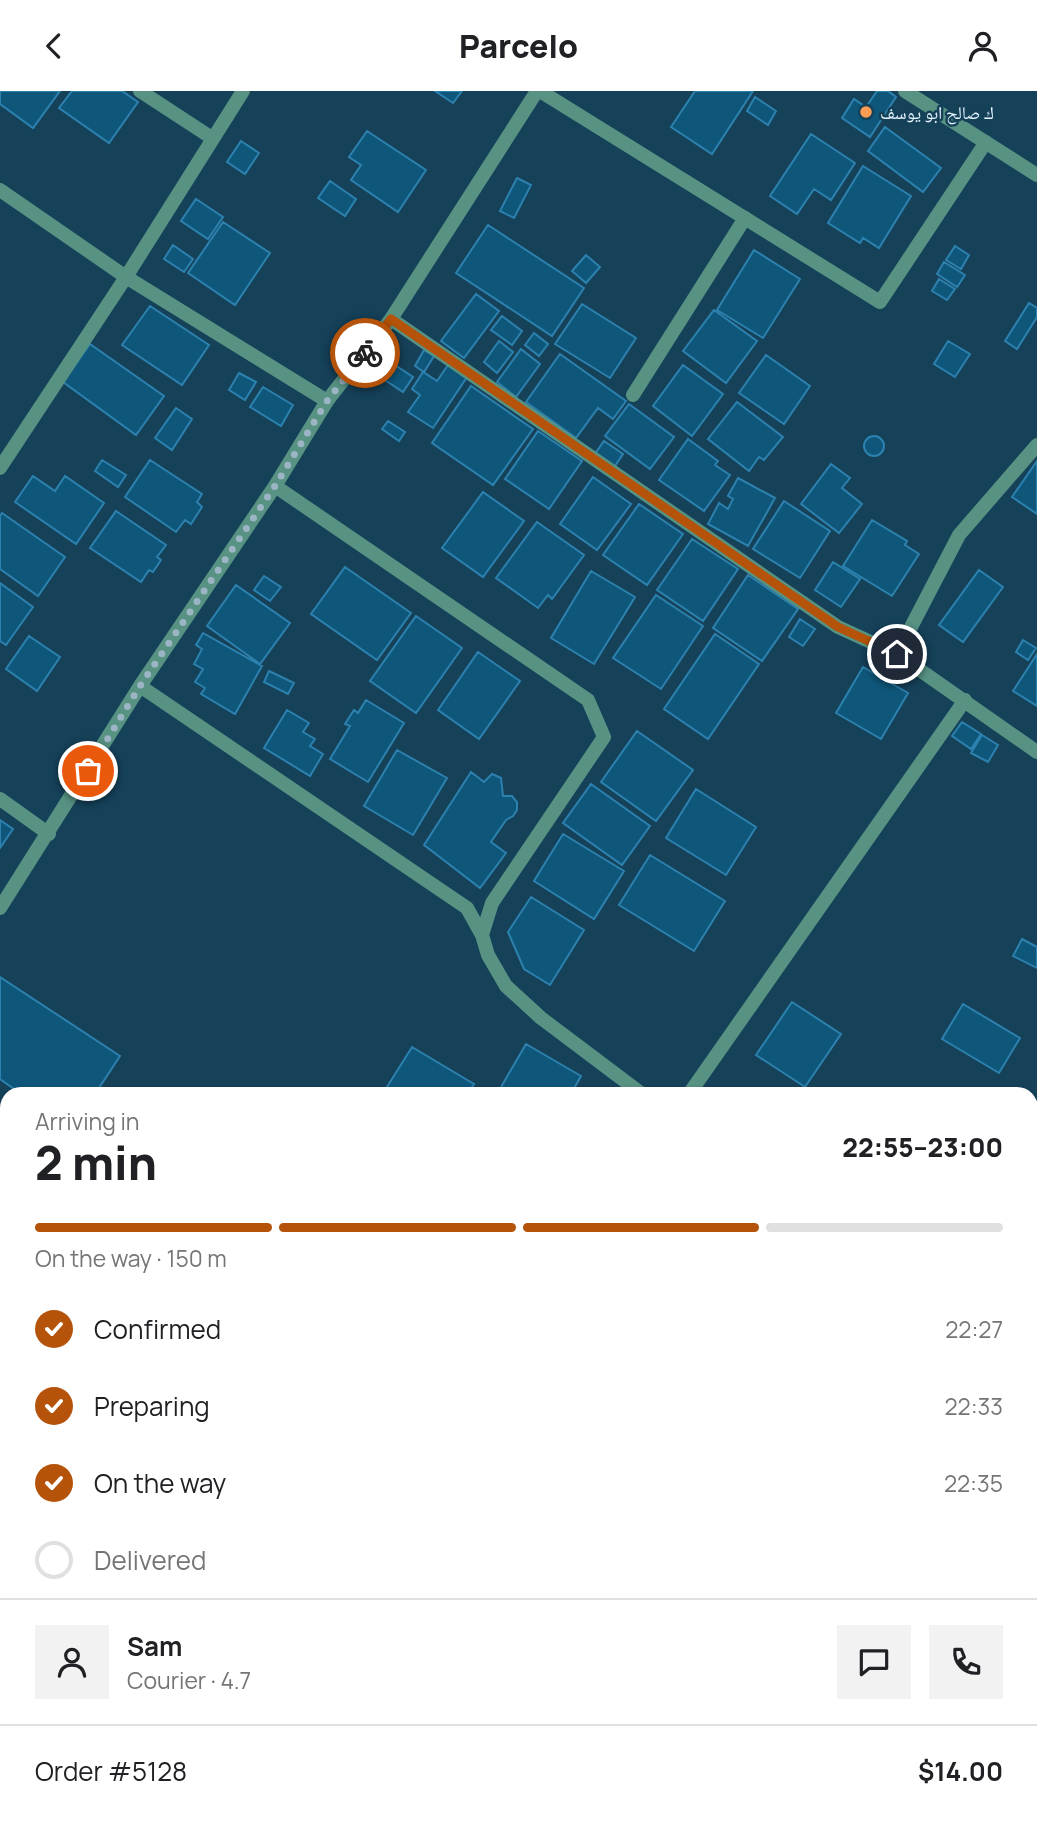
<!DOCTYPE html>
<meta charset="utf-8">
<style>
:root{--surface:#fff;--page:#f2f2f2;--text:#202124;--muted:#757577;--line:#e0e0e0;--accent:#b45309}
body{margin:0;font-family:Manrope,"Noto Naskh Arabic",sans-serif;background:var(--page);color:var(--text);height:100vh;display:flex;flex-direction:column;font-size:26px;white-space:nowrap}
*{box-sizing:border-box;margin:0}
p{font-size:23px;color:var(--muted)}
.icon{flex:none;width:38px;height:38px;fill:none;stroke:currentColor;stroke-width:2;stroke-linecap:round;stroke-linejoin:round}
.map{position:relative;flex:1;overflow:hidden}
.details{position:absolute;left:0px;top:996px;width:1038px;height:744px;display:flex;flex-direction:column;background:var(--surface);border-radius:21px 21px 0 0;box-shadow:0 2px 5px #0004}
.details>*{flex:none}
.pin{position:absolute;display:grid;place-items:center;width:60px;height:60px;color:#fff;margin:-30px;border:4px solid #fff;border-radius:50%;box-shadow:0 2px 7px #0007}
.courier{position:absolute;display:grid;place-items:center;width:70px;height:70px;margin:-35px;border:5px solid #b45309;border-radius:50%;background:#fff;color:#222;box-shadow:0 2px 9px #0007}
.overview em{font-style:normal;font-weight:800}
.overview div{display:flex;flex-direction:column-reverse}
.overview{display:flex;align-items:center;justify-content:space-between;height:119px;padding:0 35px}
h1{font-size:46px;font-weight:800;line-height:52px}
.bar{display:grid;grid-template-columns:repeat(4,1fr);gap:10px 7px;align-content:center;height:84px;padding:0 35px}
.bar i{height:9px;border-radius:5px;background:var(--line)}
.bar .active{background:var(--accent)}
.bar p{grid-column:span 4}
.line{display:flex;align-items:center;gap:18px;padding:0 35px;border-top:2px solid var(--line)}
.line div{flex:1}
.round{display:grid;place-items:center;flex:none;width:74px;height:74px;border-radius:0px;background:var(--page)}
ol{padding:0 35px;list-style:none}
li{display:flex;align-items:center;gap:21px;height:77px}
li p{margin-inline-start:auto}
li .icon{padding:7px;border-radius:50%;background:var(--accent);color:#fff;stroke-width:4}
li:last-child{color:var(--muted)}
li i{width:38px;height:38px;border:4px solid var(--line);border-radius:50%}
header{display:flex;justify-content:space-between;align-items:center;height:91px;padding:0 35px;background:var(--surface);font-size:32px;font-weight:800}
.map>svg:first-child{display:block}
.building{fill:#0e577b;stroke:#2d81ae;stroke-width:2}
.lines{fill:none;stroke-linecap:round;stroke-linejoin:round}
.service{stroke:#579283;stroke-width:14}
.minor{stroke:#579283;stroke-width:14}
.secondary{stroke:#5ec2ab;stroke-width:14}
.done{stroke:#9cb5c4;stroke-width:7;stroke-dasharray:0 12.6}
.route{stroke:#b45309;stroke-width:9}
.poi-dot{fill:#fc9d53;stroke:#154159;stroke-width:2.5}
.labels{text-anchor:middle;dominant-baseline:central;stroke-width:5;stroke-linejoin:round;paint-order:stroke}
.poi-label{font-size:18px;fill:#e5f4fe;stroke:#154159;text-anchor:start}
</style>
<header><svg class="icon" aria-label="back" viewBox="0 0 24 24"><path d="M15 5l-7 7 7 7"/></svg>Parcelo<svg class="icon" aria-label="person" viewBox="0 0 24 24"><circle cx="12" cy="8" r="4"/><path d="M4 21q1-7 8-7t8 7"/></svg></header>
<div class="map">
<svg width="1037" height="1739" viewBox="0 0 1037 1739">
<rect width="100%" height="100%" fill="#154159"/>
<path class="building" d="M0 0H60L33 37 0 13Z
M72 0H122L138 11 109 52 59 17Z
M435 0H462L453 12Z
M695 0H753L712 63 671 36Z
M877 0H888L896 6 870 46 842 27 854 8 866 16Z
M755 6 776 20 768 34 747 20Z
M885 36 941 77 923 101 868 60Z
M367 40 426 79 398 121 351 89 361 74 349 66Z
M811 43 855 72 831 109 814 98 797 123 770 105Z
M241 50 259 62 245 83 227 71Z
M863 75 911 105 879 157 863 147 860 152 828 132Z
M517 87 531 94 514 127 500 120Z
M330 90 356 108 345 125 318 107Z
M196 108 223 126 208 148 181 130Z
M223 131 270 162 235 214 188 182Z
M488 134 584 197 552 245 456 182Z
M173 154 193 168 184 181 164 168Z
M955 155 969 164 961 178 946 169Z
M754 159 800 188 763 247 717 219Z
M586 164 600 176 586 192 572 180Z
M944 171 965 184 957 196 937 183Z
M939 188 955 198 947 209 932 200Z
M476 203 499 220 464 267 441 250Z
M1029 212 1037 217V226L1017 258 1005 250Z
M582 213 636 247 610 287 555 253Z
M150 215 209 254 182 294 122 254Z
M714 219 757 250 726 292 683 260Z
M502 225 522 240 512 254 491 239Z
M534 242 548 253 539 265 525 254Z
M499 250 513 261 497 282 484 271Z
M948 250 970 263 955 286 934 273Z
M90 253 164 305 136 344 63 291Z
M521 258 540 273 516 306 497 291Z
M424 259 434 265 424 281 415 275Z
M560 263 626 310 613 328 598 317 576 347 526 311Z
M766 264 810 295 784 333 739 302Z
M392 272 413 286 403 301 382 287Z
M448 274 467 286 433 337 408 321 420 304 412 298 423 281 437 290Z
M683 274 723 303 692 345 653 315Z
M239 282 256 291 245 309 229 299Z
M471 295 533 338 493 394 432 352Z
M263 296 293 314 281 335 250 316Z
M737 311 783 346 764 369 759 366 749 380 708 348Z
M629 313 674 346 650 378 605 345Z
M176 317 192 328 172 359 155 347Z
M388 330 405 341 399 350 382 338Z
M538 340 582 370 549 418 505 388Z
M864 355a10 10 0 1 1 20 0a10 10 0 1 1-20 0Z
M688 348 718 370 715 374 730 384 704 420 659 389Z
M604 350 623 363 613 378 594 364Z
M102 369 126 384 118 396 95 380Z
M150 369 202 403 197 411 202 416 191 433 185 429 176 441 125 406Z
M1037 370V423L1012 406Z
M831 373 850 387 842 397 862 413 839 442 801 413Z
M33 385 55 400 65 385 104 412 76 453 15 411Z
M593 386 631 413 597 459 560 433Z
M738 387 775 407 748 455 708 433 719 412 728 418 733 408 728 405Z
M483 401 524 430 483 486 442 457Z
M784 410 830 440 800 487 753 458Z
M639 413 683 443 647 494 603 464Z
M116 420 166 454 157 466 161 469 153 481 149 479 141 491 90 457Z
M2 422 65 466 38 505 0 478V425Z
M872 429 907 450 905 454 919 463 892 505 843 475Z
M537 431 584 464 552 508 548 504 538 517 496 487Z
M692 448 738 478 703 530 657 499Z
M833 471 860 488 841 516 815 499Z
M345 476 411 522 377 569 311 523Z
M979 479 1003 496 963 551 939 534Z
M591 480 635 506 594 573 551 547Z
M748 484 798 518 762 570 713 537Z
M264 485 281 496 270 510 254 499Z
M0 492 33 516 6 554 0 550Z
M236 494 290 532 260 573 207 535Z
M656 504 703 535 661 598 613 567Z
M416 525 462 557 416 622 370 590Z
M800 528 815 538 803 555 789 546Z
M203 542 262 575 235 623 201 603 205 597 195 591 203 578 194 573 202 558 196 554Z
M715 543 759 573 708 648 664 618Z
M29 545 60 566 37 600 6 578Z
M1023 549 1036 557 1028 569 1016 561Z
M478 561 520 590 479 648 438 619Z
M1037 563V615L1013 600Z
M863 576 908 602 881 648 836 622Z
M269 580 294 592 288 603 264 591Z
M366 609 404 632 368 691 330 668 350 635 345 633 354 619 358 622Z
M287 619 309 632 303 641 315 648 310 655 323 663 310 685 264 657Z
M962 631 981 643 971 658 952 645Z
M637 640 693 679 656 730 601 691Z
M982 644 998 654 988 671 971 662Z
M397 659 447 687 413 744 364 715Z
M471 681 484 691 492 683 501 687 503 705H512L517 711V719L513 725 506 729 491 751 506 762 480 797 424 754Z
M591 693 650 735 622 774 563 732Z
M696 698 756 736 726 784 666 747Z
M0 729 13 738 0 757Z
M563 743 624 780 594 828 534 790Z
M650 764 725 810 694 860 619 814Z
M531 806 584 839 550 894 524 878 508 841Z
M1022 848 1037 856V877L1013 865Z
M0 886 120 965 95 1003H21L0 988Z
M792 911 841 943 805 996 756 964Z
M963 913 1020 947 999 982 942 948Z
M526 953 581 985 571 1003H497Z
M412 956 474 993 468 1003H398L387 996Z
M1031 1249 1037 1253V1267L1031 1277Z
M1037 1305V1329L1031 1325V1315Z
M1037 1461V1486L1031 1482V1471Z
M667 1732H693L689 1739H678Z
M698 1732H712L722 1739H694Z
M736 1732H772L768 1739H747Z
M853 1732H862L871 1739H848Z"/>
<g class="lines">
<path class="service" d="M140 0 212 47
M0 99 126 186 327 310
M633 304 745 127
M0 1341 7 1331
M1031 1408 1037 1412
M818 1739 823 1732"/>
<path class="minor" d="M540 0 880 211 986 51
M905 0 1037 84
M391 228 838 536 897 563 1037 661
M0 377 126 186 243 0
M897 563 959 444 1037 354
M140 595 467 817 482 844 492 812 604 646 588 609 275 395
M0 708 49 743
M0 817 140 595 275 395 327 310 391 228 537 0
M482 844 488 864 506 895 541 927 642 1003
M689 1003 965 609
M1031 1112 1037 1102
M273 1739 277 1732"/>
<path class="secondary" d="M0 1047 7 1051
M0 1103 7 1108
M928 1732 937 1739
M1020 1732 1030 1739"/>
</g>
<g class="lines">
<path class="done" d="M88 680 140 595 275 395 327 310 365 262"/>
<path class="route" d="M365 262 391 228 838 536 897 563"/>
</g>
<circle class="poi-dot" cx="866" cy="21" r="7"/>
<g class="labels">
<g class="poi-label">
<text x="880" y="21">ك صالح ابو يوسف</text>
</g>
</g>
</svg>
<div class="pin" style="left:88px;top:680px;background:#ea580c"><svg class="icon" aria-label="bag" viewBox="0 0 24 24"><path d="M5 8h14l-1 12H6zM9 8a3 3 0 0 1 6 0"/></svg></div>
<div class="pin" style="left:897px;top:563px;background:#1f2937"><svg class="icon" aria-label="home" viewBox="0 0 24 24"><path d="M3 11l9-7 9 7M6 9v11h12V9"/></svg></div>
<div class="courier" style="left:365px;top:262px"><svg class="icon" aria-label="bike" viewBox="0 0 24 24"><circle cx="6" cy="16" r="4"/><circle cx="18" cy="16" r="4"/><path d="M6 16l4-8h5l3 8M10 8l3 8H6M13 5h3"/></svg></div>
<section class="details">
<div class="overview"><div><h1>2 min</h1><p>Arriving in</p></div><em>22:55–23:00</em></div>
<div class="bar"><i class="active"></i><i class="active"></i><i class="active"></i><i></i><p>On the way · 150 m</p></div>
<ol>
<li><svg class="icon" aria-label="check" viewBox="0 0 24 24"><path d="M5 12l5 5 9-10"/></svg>Confirmed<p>22:27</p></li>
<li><svg class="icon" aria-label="check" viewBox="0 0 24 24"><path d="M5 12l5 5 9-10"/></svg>Preparing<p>22:33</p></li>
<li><svg class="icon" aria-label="check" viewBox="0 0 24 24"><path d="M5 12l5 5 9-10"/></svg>On the way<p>22:35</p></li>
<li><i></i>Delivered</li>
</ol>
<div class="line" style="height:126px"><a class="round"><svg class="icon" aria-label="person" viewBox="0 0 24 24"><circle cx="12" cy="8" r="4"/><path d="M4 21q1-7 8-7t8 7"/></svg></a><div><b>Sam</b><p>Courier · 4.7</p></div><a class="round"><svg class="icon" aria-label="chat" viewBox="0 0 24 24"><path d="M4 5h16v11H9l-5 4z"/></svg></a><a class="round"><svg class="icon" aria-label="phone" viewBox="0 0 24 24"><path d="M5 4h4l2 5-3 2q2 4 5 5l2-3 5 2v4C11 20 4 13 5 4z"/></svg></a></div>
<div class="line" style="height:91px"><div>Order #5128</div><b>$14.00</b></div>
</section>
</div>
